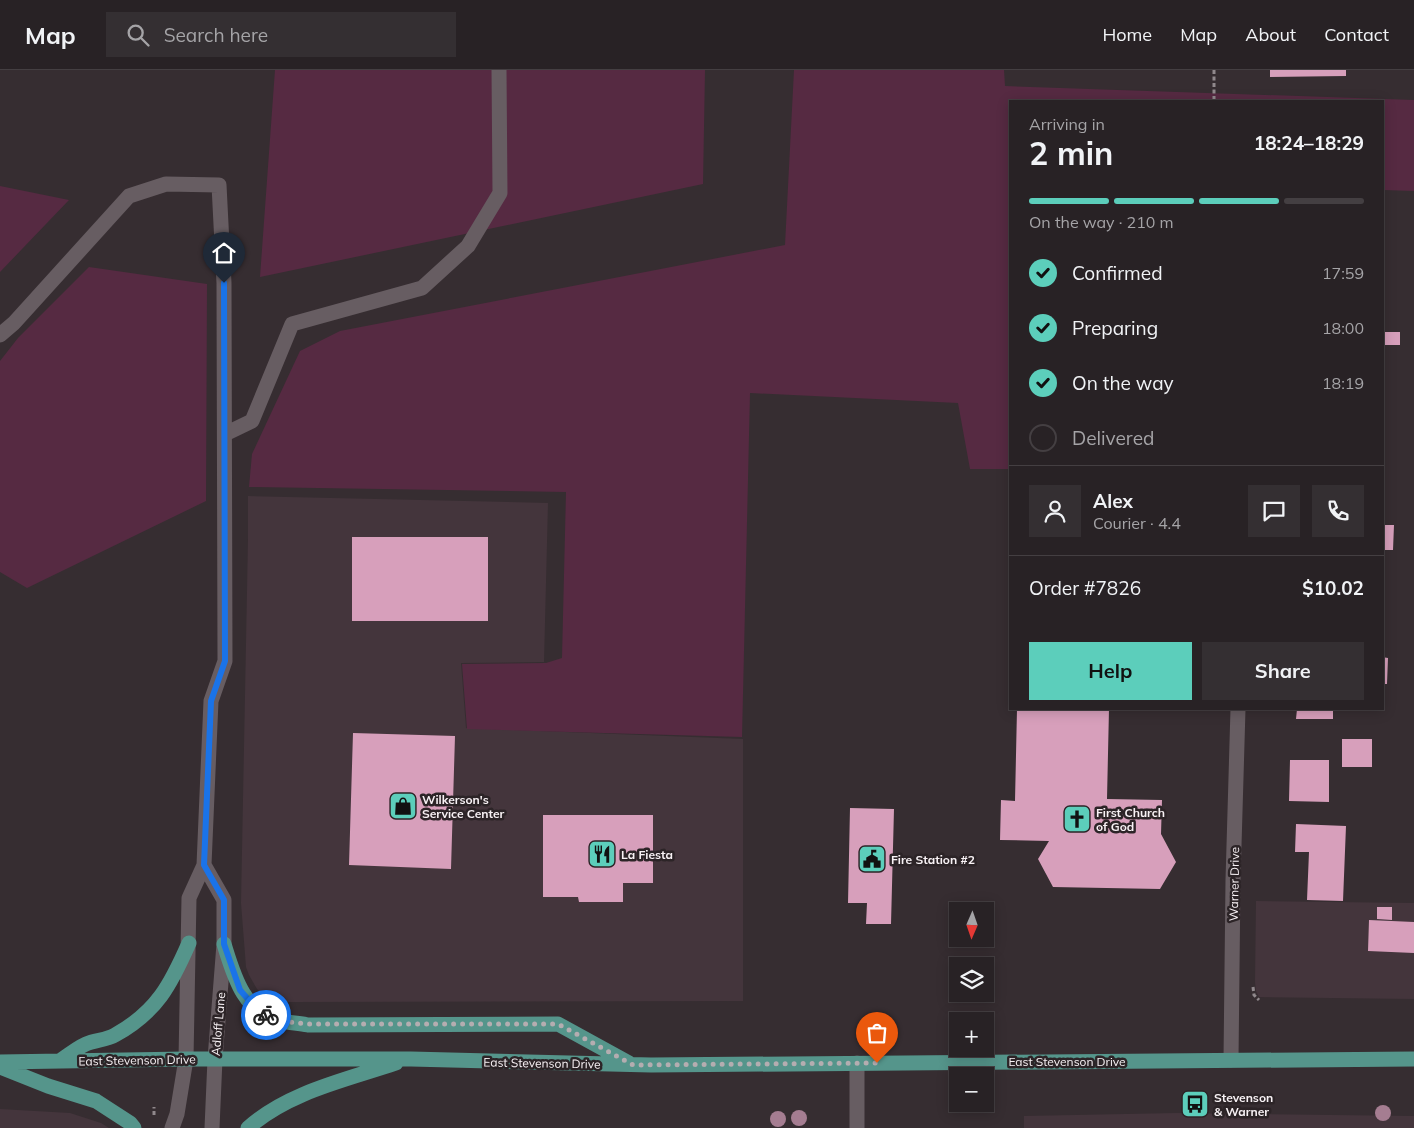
<!DOCTYPE html>
<meta charset="utf-8">
<style>
:root{--surface:#282225;--page:#342f32;--text:#f1f3f6;--muted:#a5a4a7;--line:#443f42;--accent:#5ccebb}
body{margin:0;font-family:Mulish,sans-serif;background:var(--page);color:var(--text);height:100vh;display:flex;flex-direction:column;font-size:19px;white-space:nowrap}
*{box-sizing:border-box;margin:0}
p{font-size:16px;color:var(--muted)}
.icon{flex:none;width:28px;height:28px;fill:none;stroke:currentColor;stroke-width:2;stroke-linecap:round;stroke-linejoin:round}
.map{position:relative;flex:1;overflow:hidden}
.details{position:absolute;left:1009px;top:30px;width:375px;height:610px;display:flex;flex-direction:column;background:var(--surface);border-radius:0px;box-shadow:0 2px 12px #0003,0 0 0 1px var(--line)}
.details>*{flex:none}
.needle{width:32px;rotate:182deg}
.buttons{position:absolute;left:949px;top:832px;display:grid;gap:10px}
.buttons a{display:grid;place-items:center;width:45px;height:45px;border-radius:0px;background:var(--surface);box-shadow:0 2px 12px #0003,0 0 0 1px var(--line);font-size:25px}
.pin{position:absolute;display:grid;place-items:center;width:42px;height:42px;color:#fff;margin:-51px -21px;border-radius:50% 50% 50% 0;rotate:-45deg;box-shadow:0 0 5px #0007}
.pin .icon{rotate:45deg}
.courier{position:absolute;display:grid;place-items:center;width:50px;height:50px;margin:-25px;border:4px solid #1a73e8;border-radius:50%;background:#fff;color:#222;box-shadow:0 1px 6px #0007}
.head em{font-style:normal;font-weight:700}
.head div{display:flex;flex-direction:column-reverse}
.head{display:flex;align-items:center;justify-content:space-between;height:85px;padding:0 20px}
h1{font-size:32px;font-weight:700;line-height:38px}
.bar{display:grid;grid-template-columns:repeat(4,1fr);gap:8px 5px;align-content:center;height:60px;padding:0 20px}
.bar i{height:6px;border-radius:4px;background:var(--line)}
.bar .selected{background:var(--accent)}
.bar p{grid-column:span 4}
.line{display:flex;align-items:center;gap:12px;padding:0 20px;border-top:1px solid var(--line)}
.line div{flex:1}
.round{display:grid;place-items:center;flex:none;width:52px;height:52px;border-radius:0px;background:var(--page)}
ol{padding:0 20px;list-style:none}
li{display:flex;align-items:center;gap:15px;height:55px}
li p{margin-inline-start:auto}
li .icon{padding:5px;border-radius:50%;background:var(--accent);color:#111;stroke-width:4}
li:last-child{color:var(--muted)}
li i{width:28px;height:28px;border:2px solid var(--line);border-radius:50%}
.button{display:flex;gap:10px;margin-top:auto;padding:10px 20px}
.button a{flex:1;height:58px;border-radius:0px;background:var(--accent);color:#111;font-size:20px;font-weight:700;line-height:58px;text-align:center}
.button a+a{background:var(--page);color:var(--text)}
header{display:flex;align-items:center;gap:30px;box-sizing:border-box;height:70px;padding:0 25px;background:var(--surface);border-bottom:1px solid var(--line)}
header strong{font-size:24px}
nav{display:flex;gap:28px;margin-inline-start:auto;font-size:18px}
.search{width:350px;height:45px;background:var(--page);display:flex;align-items:center;gap:12px;box-sizing:border-box;padding:0 18px;border-radius:0px;color:var(--muted);font-size:19px}
.map>svg:first-child{display:block}
.built{fill:#44353c}
.green{fill:#562a42}
.building{fill:#d79fbb}
.lines{fill:none;stroke-linecap:round;stroke-linejoin:round}
.path{stroke:#90888c;stroke-width:3;stroke-dasharray:4 2.5;stroke-linecap:butt}
.minor{stroke:#675d62;stroke-width:15}
.major{stroke:#55958b;stroke-width:15}
.tree{fill:#a57d91}
.done{stroke:#b4adb0;stroke-width:5;stroke-dasharray:0 9}
.route{stroke:#1a73e8;stroke-width:6}
.labels{text-anchor:middle;dominant-baseline:central;stroke-width:5;stroke-linejoin:round;paint-order:stroke}
.poi-label{font-size:12px;font-weight:bold;fill:#f8f2f5;stroke:#2c2427;text-anchor:start}
.street-label{font-size:12px;fill:#f8f2f5;stroke:#2c2427}
</style>
<header>
<strong>Map</strong>
<div class="search"><svg class="icon" aria-label="search" viewBox="0 0 24 24"><circle cx="10" cy="10" r="6"/><path d="M15 15l6 6"/></svg>Search here</div>
<nav><a>Home</a><a>Map</a><a>About</a><a>Contact</a></nav>
</header>
<div class="map">
<svg width="1414" height="1058" viewBox="0 0 1414 1058">
<rect width="100%" height="100%" fill="#362d31"/>
<path class="built" d="M248 426 548 433 544 592 461 593 466 658 743 669V931L287 932 265 920 261 923 257 919 249 905 246 897 241 833 248 469Z
M1256 831 1414 833V929L1259 927 1256 921 1255 912Z
M0 1039 70 1043 101 1053 109 1058H0Z
M1177 1043 1414 1046V1058H1024V1046Z"/>
<path class="green" d="M275 0H705L703 114 260 207Z
M794 0H1004L1005 16 1414 30V121L1383 120 1382 31H1010V399H970L958 333 750 323 742 667 467 659 462 594 546 593 562 588 566 422 249 417 252 384 300 281 340 261 785 175Z
M0 116 69 130 0 202Z
M89 197 207 214 206 431 27 518 0 502V291L18 268Z"/>
<path class="building" d="M1270 0H1346V6L1270 7Z
M1382 262H1400V275H1382Z
M1382 455H1394L1393 480H1382Z
M352 467H488V551H352Z
M1382 587 1388 588 1387 614H1382Z
M1017 639H1109L1107 729 1162 730 1161 764 1176 792 1160 819 1053 817 1038 789 1049 771 1000 770 1001 730 1015 731Z
M1297 639H1333V649H1296Z
M353 663 455 666 451 799 349 795Z
M1342 669H1372V697H1342Z
M1290 690H1329V732L1289 731Z
M850 738 894 739 891 854H866L867 833H848Z
M543 745H653V813H623V832H579L578 827H543Z
M1296 754 1346 756 1343 831 1307 830 1309 782H1295Z
M1377 837H1392V850L1377 849Z
M1369 850 1414 852V883L1368 881Z"/>
<g class="lines">
<path class="path" d="M1214 0V31
M1253 917 1254 925 1259 930
M154 1045V1037"/>
<path class="minor" d="M0 265 14 253 129 126 166 114 219 115 224 213 225 591 211 631 204 795 189 828 186 989 177 1044 172 1058
M225 364 252 351 292 254 422 218 468 176 500 123 499 0
M204 795 224 830V874L215 989 212 1058
M1231 990 1233 810 1238 639
M857 1058V993"/>
<path class="major" d="M224 874C234 906 243 942 281 951 290 953 299 953 308 955L558 954 629 993
M60 991C68 985 77 978 86 974 95 970 107 970 115 965 157 942 171 914 189 873
M0 992 186 989H411L651 995 1414 989
M0 997 48 1016 96 1031 130 1053 134 1058
M248 1058C288 1022 346 1010 396 993"/>
</g>
<g class="tree">
<circle cx="1383" cy="1043" r="8"/>
<circle cx="799" cy="1048" r="8"/>
<circle cx="778" cy="1049" r="8"/>
</g>
<g class="lines">
<path class="done" d="M266 945 280 951 308 954H558L633 995 877 993"/>
<path class="route" d="M224 213 225 591 211 631 204 795 224 830V874L240 920 253 935 260 942 266 945"/>
</g>
<defs>
<g id="shop-square" transform="scale(1.4375)"><rect x="-9" y="-9" width="18" height="18" rx="4" fill="#5ccebb" stroke="#2c2427"/><path d="M-5-2.5h2.3a2.7 3.5 0 0 1 5.4 0H5L5.5 6h-11ZM-1.5-2.5h3a1.5 2.3 0 0 0-3 0Z" fill="#111"/></g>
<g id="church-square" transform="scale(1.4375)"><rect x="-9" y="-9" width="18" height="18" rx="4" fill="#5ccebb" stroke="#2c2427"/><path d="M-1.2-6h2.4v3.5h3.3v2.4h-3.3V6h-2.4V-.1h-3.3v-2.4h3.3Z" fill="#111"/></g>
<g id="restaurant-square" transform="scale(1.4375)"><rect x="-9" y="-9" width="18" height="18" rx="4" fill="#5ccebb" stroke="#2c2427"/><path d="M-5-6h1v4h1v-4h1v4h1v-4h1v5L-1.5 .5V6h-2V.5L-5-1ZM5-6V6H3V1.5H1.5Q1.5-4 5-6Z" fill="#111"/></g>
<g id="civic-square" transform="scale(1.4375)"><rect x="-9" y="-9" width="18" height="18" rx="4" fill="#5ccebb" stroke="#2c2427"/><path d="M-.6-6.5H3V-4.5H.6V-3L4-1V1h2V6H-6V1h2V-1L-.6-3ZM-1.2 2.5V6h2.4V2.5Z" fill="#111"/></g>
<g id="bus-square" transform="scale(1.4375)"><rect x="-9" y="-9" width="18" height="18" rx="4" fill="#5ccebb" stroke="#2c2427"/><path d="M-5-6H5V4H4V6H2V4H-2V6H-4V4H-5ZM-3.5-4V0h7V-4ZM-3.5 1.2v1.5H-2V1.2ZM2 1.2v1.5H3.5V1.2Z" fill="#111"/></g>
</defs>
<g fill-rule="evenodd">
<use href="#shop-square" x="403" y="736"/>
<use href="#church-square" x="1077" y="749"/>
<use href="#restaurant-square" x="602" y="784"/>
<use href="#civic-square" x="872" y="789"/>
<use href="#bus-square" x="1195" y="1034"/>
</g>
<g class="labels">
<g class="poi-label">
<text x="422" y="729">Wilkerson's<tspan x="422" dy="14">Service Center</tspan></text>
<text x="1096" y="742">First Church<tspan x="1096" dy="14">of God</tspan></text>
<text x="621" y="784">La Fiesta</text>
<text x="891" y="789">Fire Station #2</text>
<text x="1214" y="1027">Stevenson<tspan x="1214" dy="14">&amp; Warner</tspan></text>
</g>
<g class="street-label">
<text transform="translate(1234 814) rotate(-89)">Warner Drive</text>
<text transform="translate(218 954) rotate(-85)">Adloff Lane</text>
<text transform="translate(137 990) rotate(-1)">East Stevenson Drive</text>
<text x="1067" y="991">East Stevenson Drive</text>
<text transform="translate(542 993) rotate(1)">East Stevenson Drive</text>
</g>
</g>
</svg>
<div class="buttons">
<a><svg class="needle" viewBox="-14 -14 28 28"><path d="M0-13l5 13h-10z" fill="#e53935"/><path d="M0 13l5-13h-10z" fill="#a5a4a7"/></svg></a>
<a><svg class="icon" aria-label="layers" viewBox="0 0 24 24"><path d="M12 4l9 5-9 5-9-5zM3 14l9 5 9-5"/></svg></a>
<a>+</a>
<a>−</a>
</div>
<div class="pin" style="left:877px;top:993px;background:#ea580c"><svg class="icon" aria-label="bag" viewBox="0 0 24 24"><path d="M5 8h14l-1 12H6zM9 8a3 3 0 0 1 6 0"/></svg></div>
<div class="pin" style="left:224px;top:213px;background:#1f2937"><svg class="icon" aria-label="home" viewBox="0 0 24 24"><path d="M3 11l9-7 9 7M6 9v11h12V9"/></svg></div>
<div class="courier" style="left:266px;top:945px"><svg class="icon" aria-label="bike" viewBox="0 0 24 24"><circle cx="6" cy="16" r="4"/><circle cx="18" cy="16" r="4"/><path d="M6 16l4-8h5l3 8M10 8l3 8H6M13 5h3"/></svg></div>
<section class="details">
<div class="head"><div><h1>2 min</h1><p>Arriving in</p></div><em>18:24–18:29</em></div>
<div class="bar"><i class="selected"></i><i class="selected"></i><i class="selected"></i><i></i><p>On the way · 210 m</p></div>
<ol>
<li><svg class="icon" aria-label="check" viewBox="0 0 24 24"><path d="M5 12l5 5 9-10"/></svg>Confirmed<p>17:59</p></li>
<li><svg class="icon" aria-label="check" viewBox="0 0 24 24"><path d="M5 12l5 5 9-10"/></svg>Preparing<p>18:00</p></li>
<li><svg class="icon" aria-label="check" viewBox="0 0 24 24"><path d="M5 12l5 5 9-10"/></svg>On the way<p>18:19</p></li>
<li><i></i>Delivered</li>
</ol>
<div class="line" style="height:90px"><a class="round"><svg class="icon" aria-label="person" viewBox="0 0 24 24"><circle cx="12" cy="8" r="4"/><path d="M4 21q1-7 8-7t8 7"/></svg></a><div><b>Alex</b><p>Courier · 4.4</p></div><a class="round"><svg class="icon" aria-label="chat" viewBox="0 0 24 24"><path d="M4 5h16v11H9l-5 4z"/></svg></a><a class="round"><svg class="icon" aria-label="phone" viewBox="0 0 24 24"><path d="M5 4h4l2 5-3 2q2 4 5 5l2-3 5 2v4C11 20 4 13 5 4z"/></svg></a></div>
<div class="line" style="height:65px"><div>Order #7826</div><b>$10.02</b></div>
<div class="button"><a>Help</a><a>Share</a></div>
</section>
</div>
